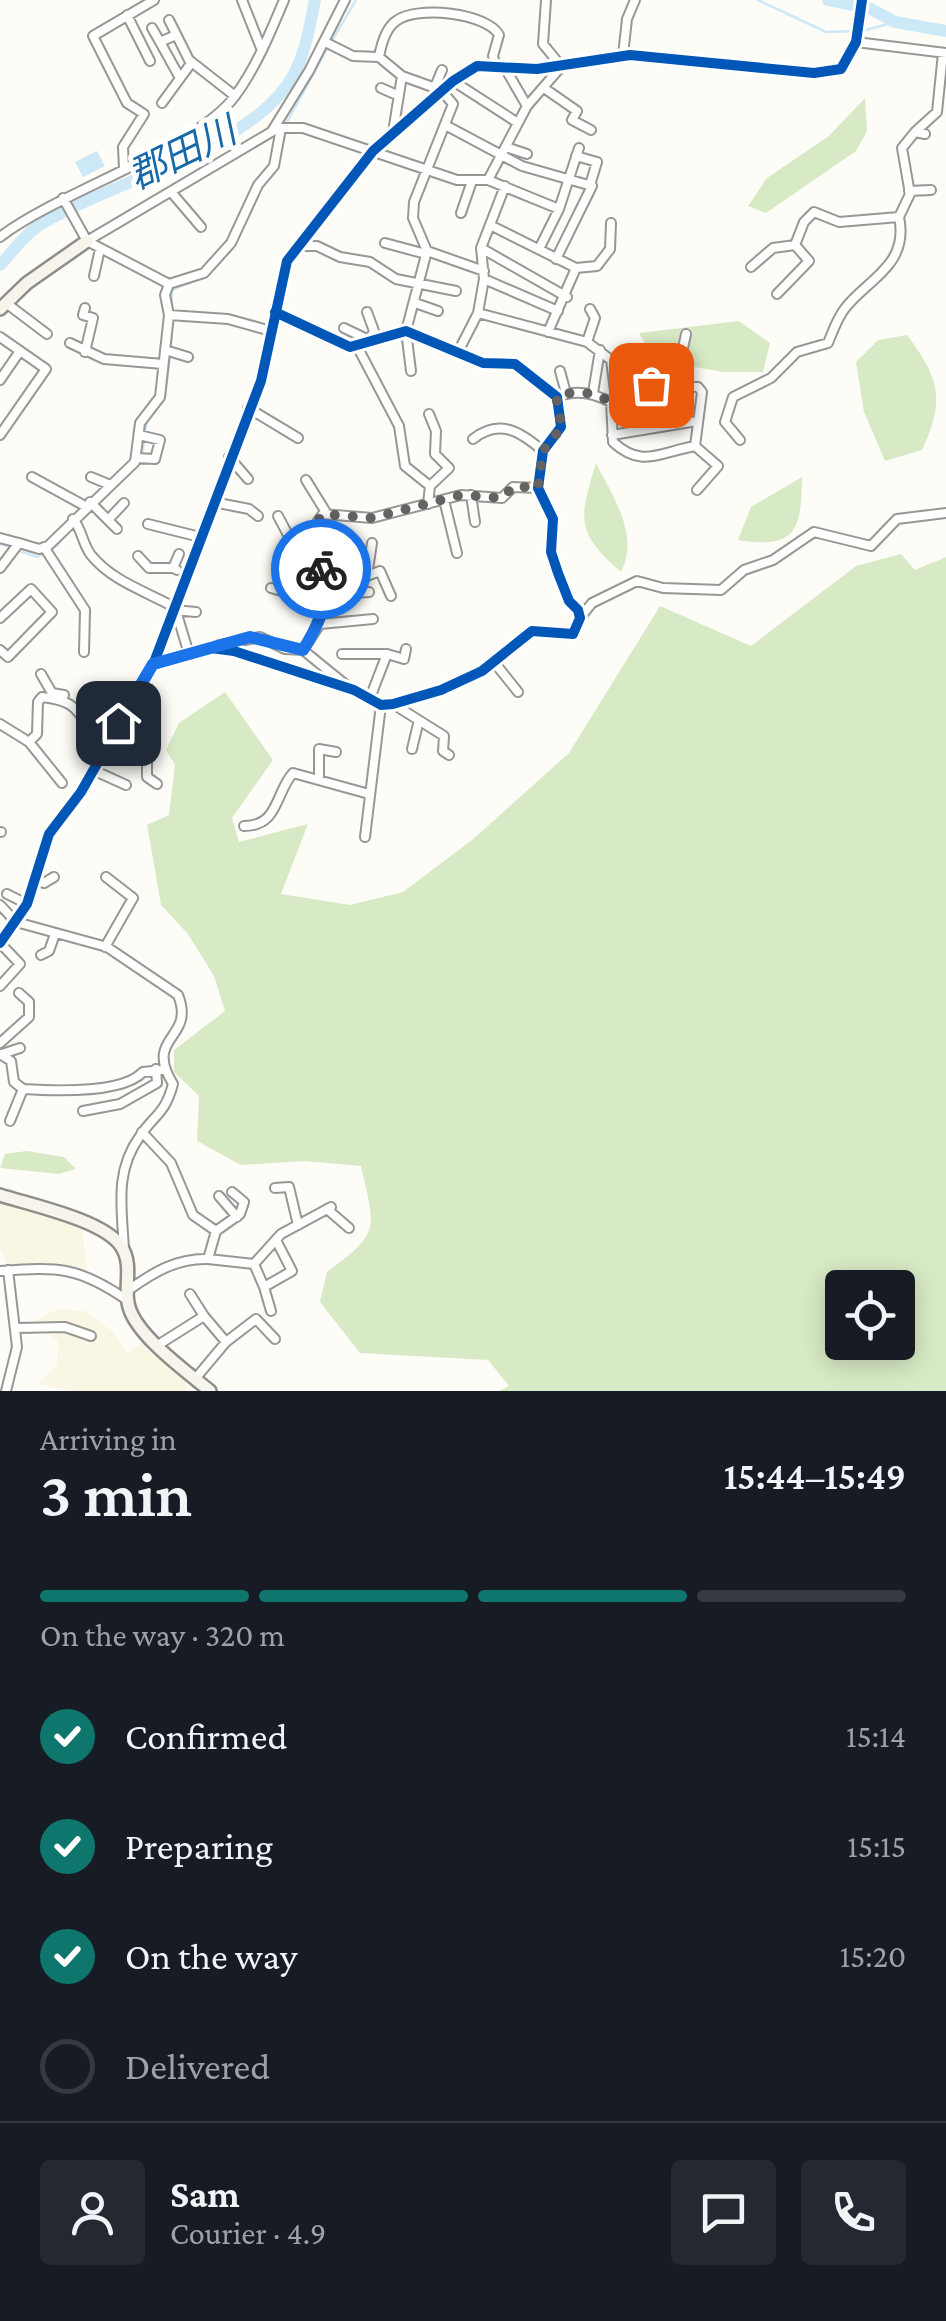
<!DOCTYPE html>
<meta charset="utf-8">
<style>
:root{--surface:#171b24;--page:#242831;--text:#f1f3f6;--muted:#9ea1a6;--line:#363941;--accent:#0f766e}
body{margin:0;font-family:"Crimson Pro","Noto Sans JP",serif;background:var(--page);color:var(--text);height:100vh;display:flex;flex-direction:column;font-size:38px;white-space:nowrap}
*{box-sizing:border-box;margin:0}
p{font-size:32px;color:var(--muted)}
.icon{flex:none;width:55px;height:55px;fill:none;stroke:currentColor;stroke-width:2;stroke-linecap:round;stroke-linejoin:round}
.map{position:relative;height:1391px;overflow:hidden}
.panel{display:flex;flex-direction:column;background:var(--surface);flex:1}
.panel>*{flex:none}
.tools{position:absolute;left:825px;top:1270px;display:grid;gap:20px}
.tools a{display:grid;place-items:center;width:90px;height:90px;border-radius:10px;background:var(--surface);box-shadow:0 5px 25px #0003;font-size:50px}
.pin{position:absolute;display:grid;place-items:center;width:85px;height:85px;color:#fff;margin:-42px;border-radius:20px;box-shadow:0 5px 15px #0006}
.courier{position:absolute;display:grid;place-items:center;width:100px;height:100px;margin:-50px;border:8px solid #1a73e8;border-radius:50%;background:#fff;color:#222;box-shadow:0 2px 12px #0007}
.headline em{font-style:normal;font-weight:600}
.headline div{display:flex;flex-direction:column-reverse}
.headline{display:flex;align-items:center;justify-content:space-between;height:170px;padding:0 40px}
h1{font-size:65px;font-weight:600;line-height:75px}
.bar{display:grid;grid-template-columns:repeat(4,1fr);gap:15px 10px;align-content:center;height:120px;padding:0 40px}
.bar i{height:12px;border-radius:8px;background:var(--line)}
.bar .on{background:var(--accent)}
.bar p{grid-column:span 4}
.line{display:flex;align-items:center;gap:25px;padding:0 40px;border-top:2px solid var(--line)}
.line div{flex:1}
.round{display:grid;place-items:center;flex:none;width:105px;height:105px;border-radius:10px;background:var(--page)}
ol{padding:0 40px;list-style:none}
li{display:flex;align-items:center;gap:30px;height:110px}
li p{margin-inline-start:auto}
li .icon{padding:10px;border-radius:50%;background:var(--accent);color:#fff;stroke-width:4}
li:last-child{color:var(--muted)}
li i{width:55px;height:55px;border:5px solid var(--line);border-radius:50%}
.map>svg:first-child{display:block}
.farmland{fill:#f9f7e4}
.forest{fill:#d8eac5;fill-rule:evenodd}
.water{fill:#cde8f7}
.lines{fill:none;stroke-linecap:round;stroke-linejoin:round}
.stream{stroke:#cde8f7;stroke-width:2.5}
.river{stroke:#cde8f7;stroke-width:12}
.street-casing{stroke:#979795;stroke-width:12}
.secondary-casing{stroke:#8e8d8b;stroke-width:16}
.street{stroke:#fffffe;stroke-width:8}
.secondary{stroke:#f6f4eb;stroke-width:11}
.cycleway-casing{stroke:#fff;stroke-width:16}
.cycleway{stroke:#0057b8;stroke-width:10}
.done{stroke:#646362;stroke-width:10;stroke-dasharray:0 18}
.route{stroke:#1a73e8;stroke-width:12}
.labels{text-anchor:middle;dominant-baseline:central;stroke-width:10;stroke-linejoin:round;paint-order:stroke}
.water-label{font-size:38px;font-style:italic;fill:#1768a6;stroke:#fff}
</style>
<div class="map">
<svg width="946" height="1391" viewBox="0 0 946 1391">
<rect width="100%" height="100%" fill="#fdfcf7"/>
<path class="farmland" d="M0 1197 82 1224 87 1271 52 1265 9 1268 0 1247Z
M59 1309 84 1311 112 1331 127 1353 149 1339 185 1375 186 1391H71L39 1384 57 1364 58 1341 33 1321Z"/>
<path class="forest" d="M865 98 867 131 856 151 766 213 748 206 767 178 829 136Z
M739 321 770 343 763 372H723L655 360 639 333Z
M907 335C939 378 946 399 922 450L885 461 864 412 856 362 878 340Z
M596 463C613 497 640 535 621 572 575 532 579 519 596 463Z
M802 477C801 528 798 550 738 540L751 507Z
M901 554 915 570 946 557V1391H499L509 1386 488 1360 360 1353 320 1302 327 1272C382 1232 375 1229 361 1166L304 1161 241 1165 197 1141 199 1096 174 1072V1050L225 1011 214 976 188 934 161 905 147 825 169 815 175 765 166 750 179 723 225 692 273 760 232 818 239 842 308 824 281 894 350 905 403 892 472 840 569 753 660 606 751 646 856 566ZM842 1288H898V1342H842Z
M27 1151 64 1157 76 1169 59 1174 0 1168 5 1154Z"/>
<path class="water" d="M97 151 105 166 83 177 75 162Z"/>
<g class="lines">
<path class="stream" d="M758 0 826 32 855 31
M862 31 895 22
M331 42 356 0
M287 122 327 49
M266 182 278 168 285 134
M235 244 257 197
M171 348 172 290 208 275 230 250
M142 456 147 420 165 397 170 356
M0 544 37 557 57 546 67 533"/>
<path class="river" d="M828 0 871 9 895 22 946 31
M0 265C13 252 23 236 38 226 110 181 254 149 294 74 306 51 310 25 315 0"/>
<g class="street-casing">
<path id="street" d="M242 0 261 48
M546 0 543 44 561 66
M127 15 150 61
M169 20 189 60 235 96
M152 28 160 42
M176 35 160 42 180 78
M325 42 353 56 379 57C381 46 386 28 396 21 417 5 487 13 499 35L493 56 496 67
M856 42 946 53
M623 55 627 19 635 0
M379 57 402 76 393 132
M505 68 527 106
M402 76 441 90 453 104 414 202 413 218 427 251 406 331 411 371
M453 81 518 123
M381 88 397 95
M544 88 577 111 572 120 591 130
M434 89 442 70
M162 103 192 62
M447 126 522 166 592 186 556 259
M272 131 309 71 345 0
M925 134 915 132 937 112 943 53
M506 147 527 154
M576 156 597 162 590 185
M124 168 123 147 144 114 127 103 93 36 154 0
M488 180 559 209 539 249
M909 191 931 190
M172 193 201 227
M63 198 87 241 169 284 165 295 169 315 228 319 271 331
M559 209 579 148
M461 213 472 181
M490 225 576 268 548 332
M0 237C60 191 195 150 235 96 256 68 271 31 284 0
M87 241 278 128H303L457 180H488L527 106 560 68
M385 243 426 254
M298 246H317L340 257 370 262 396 279 456 291
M481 248 567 297
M427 251 484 271
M751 267 773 248 795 245
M576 268 597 266 610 249 611 223
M94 276 100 249
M484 279 558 311
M169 284 204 273 231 243 258 185 274 166 281 128
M777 294 809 261 795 245 804 222 814 212 839 222 899 217 910 194 902 148 915 132
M6 303 47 334
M415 303 438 311
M85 308 83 315 93 318 85 352
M367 312 374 331 370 339
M478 313 587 342 611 360 616 399
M344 328 373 342
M0 337 46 369 0 435
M587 342 595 318 590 309
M70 343 104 359 163 364
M358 348 399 426 405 466 430 486 428 504
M165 350 188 357
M458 352 478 313 484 279 481 248 505 186
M560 371 566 393
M0 380 20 351
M675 386 686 334
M593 393 600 350
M557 397C576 389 592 393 611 402L651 385 698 387 702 392 695 446C660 452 642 469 613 442L611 402
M248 408 298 438
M429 414 436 431 435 454 449 468 430 486
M612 435 697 421
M473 439C500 418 521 432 543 451
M740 440 725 422 733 397 771 378 797 352 828 343C833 331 837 318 846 307 870 278 909 264 899 217
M695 446 718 466 697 490
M229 457 248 479
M136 458 155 459 160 440 139 435
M32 477 85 506
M91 477 108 484
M306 480 327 514
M471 495 475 522
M444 500 457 553
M90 502 117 529
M213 502 249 509 258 516
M278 516 295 548 315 563
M73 519C82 529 82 543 91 555 112 581 145 591 174 607
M108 520 124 503
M148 524 200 537
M0 538 19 543
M372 543 367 576C344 573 309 579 311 544 312 532 315 523 323 514L372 518 461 495 502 498 513 487 538 488
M44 547 85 610 84 652
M282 554H302
M138 556 149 568H173
M0 568 19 543 39 549 48 546 135 462 140 423 160 397 169 315
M177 570 173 568 179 554
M367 576 380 571 391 596
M271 588 325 604
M327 595 369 592
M173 610 196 612
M176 611 189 654
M0 618 31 589 52 612 8 657 0 650
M580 618 592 603 637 581 663 588 721 590 744 570 773 560 814 532 871 546 897 519 946 513
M320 624 373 619
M216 646 260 637 285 649 303 650 346 685
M303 650 320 624 329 573
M342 654H387L370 698
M387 654 404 659 406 649
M494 662 518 692
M153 665 211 648 234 651 354 690 381 705 393 704 441 690 482 671 532 631 573 634 580 618 578 610 569 601 558 573 551 552 553 519 538 488 543 451 561 427 557 397 515 364 483 363 406 331 350 347 275 312
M41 674 52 693 64 695
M393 704 444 736 443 751 449 755
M0 724 29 742 62 783
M29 742 37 734 38 702 42 697C68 700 76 705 88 727 110 734 124 755 147 756V777L157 784
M412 749 418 724
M93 770 126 785
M319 778V749L336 752
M244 826C279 826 275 793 293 773L369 794
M0 832H1
M365 837 381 705
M33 879 44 883 54 877
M7 894 27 904
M0 905 16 922 107 947 178 995C196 1040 143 1035 173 1084 165 1114 155 1114 140 1136 114 1172 122 1208 124 1250
M0 943 27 904 49 834 81 792 153 665 261 381 287 261 373 151 453 81 477 66 537 69 630 55 814 73 841 69 856 42 862 0
M0 943 20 964 0 986
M105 947 133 898 106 877
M41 955 49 951 55 934
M0 1043 29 1017V1002L19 993
M0 1054 11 1061 14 1082 23 1089C54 1091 122 1094 143 1072L162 1070
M2 1054 20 1048
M83 1111 120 1104 157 1083 156 1069
M10 1121 23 1089
M275 1188 289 1187 298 1225
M219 1196 237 1217
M327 1209 349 1228
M216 1231 240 1214 244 1202 232 1192
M208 1259 254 1264 281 1234 331 1207
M254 1264 264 1287 292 1271 276 1240
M0 1271C58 1267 78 1266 127 1300
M264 1287 271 1311
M130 1289C154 1272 177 1258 208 1259L216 1231 193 1215 171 1163 142 1132
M17 1328 65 1327 91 1336
M226 1342 256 1319 275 1339
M158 1345 204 1316 190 1294
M195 1379 226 1342 204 1316
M6 1391 17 1347 8 1270"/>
</g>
<g class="secondary-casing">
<path id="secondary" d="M0 309 27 283 87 241
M0 1195C31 1205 103 1220 121 1246 134 1265 123 1288 129 1307 137 1336 187 1372 210 1391"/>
</g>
<use href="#street" class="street"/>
<use href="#secondary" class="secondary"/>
<g class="cycleway-casing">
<path id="cycleway" d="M153 665 211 648 234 651 354 690 381 705 393 704 441 690 482 671 532 631 573 634 580 618 578 610 569 601 558 573 551 552 553 519 538 488 543 451 561 427 557 397 515 364 483 363 406 331 350 347 275 312
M0 943 27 904 49 834 81 792 153 665 261 381 287 261 373 151 453 81 477 66 537 69 630 55 814 73 841 69 856 42 862 0"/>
</g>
<use href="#cycleway" class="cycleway"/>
</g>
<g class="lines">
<path class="done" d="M321 569C306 553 310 530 323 514L372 518 461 495 502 498 514 486 538 488 543 451 562 427 556 397C576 389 592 392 611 402L651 385"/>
<path class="route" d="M118 723 153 664 250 637 303 650C319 625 327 603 329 574L321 569"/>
</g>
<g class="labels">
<g class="water-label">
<text transform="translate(182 153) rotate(-26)">郡田川</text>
</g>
</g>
</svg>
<div class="tools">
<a><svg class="icon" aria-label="locate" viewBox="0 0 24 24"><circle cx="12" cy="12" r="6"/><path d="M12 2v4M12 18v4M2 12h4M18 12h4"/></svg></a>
</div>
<div class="pin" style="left:651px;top:385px;background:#ea580c"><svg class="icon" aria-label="bag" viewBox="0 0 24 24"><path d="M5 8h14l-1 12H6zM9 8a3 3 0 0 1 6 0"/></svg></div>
<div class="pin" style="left:118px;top:723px;background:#1f2937"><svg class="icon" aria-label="home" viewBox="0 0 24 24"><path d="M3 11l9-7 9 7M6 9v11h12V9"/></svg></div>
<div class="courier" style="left:321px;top:569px"><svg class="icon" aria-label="bike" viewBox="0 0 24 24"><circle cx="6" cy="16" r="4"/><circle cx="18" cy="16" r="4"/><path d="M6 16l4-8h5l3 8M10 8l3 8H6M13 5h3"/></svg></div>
</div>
<section class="panel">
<div class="headline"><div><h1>3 min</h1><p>Arriving in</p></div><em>15:44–15:49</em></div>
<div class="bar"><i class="on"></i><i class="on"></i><i class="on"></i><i></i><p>On the way · 320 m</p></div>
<ol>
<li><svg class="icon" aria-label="check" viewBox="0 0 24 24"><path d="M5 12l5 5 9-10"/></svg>Confirmed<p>15:14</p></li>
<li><svg class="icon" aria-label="check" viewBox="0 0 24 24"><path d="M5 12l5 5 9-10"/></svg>Preparing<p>15:15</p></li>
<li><svg class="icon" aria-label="check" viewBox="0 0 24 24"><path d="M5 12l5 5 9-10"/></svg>On the way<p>15:20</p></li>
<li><i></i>Delivered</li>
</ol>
<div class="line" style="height:180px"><a class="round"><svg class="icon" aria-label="person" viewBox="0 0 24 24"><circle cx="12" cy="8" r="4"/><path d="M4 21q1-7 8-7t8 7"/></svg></a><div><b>Sam</b><p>Courier · 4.9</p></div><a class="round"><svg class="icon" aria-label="chat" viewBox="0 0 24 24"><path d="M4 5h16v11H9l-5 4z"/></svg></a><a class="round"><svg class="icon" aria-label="phone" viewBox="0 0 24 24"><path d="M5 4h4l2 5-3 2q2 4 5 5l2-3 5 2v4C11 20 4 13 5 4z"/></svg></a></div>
</section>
